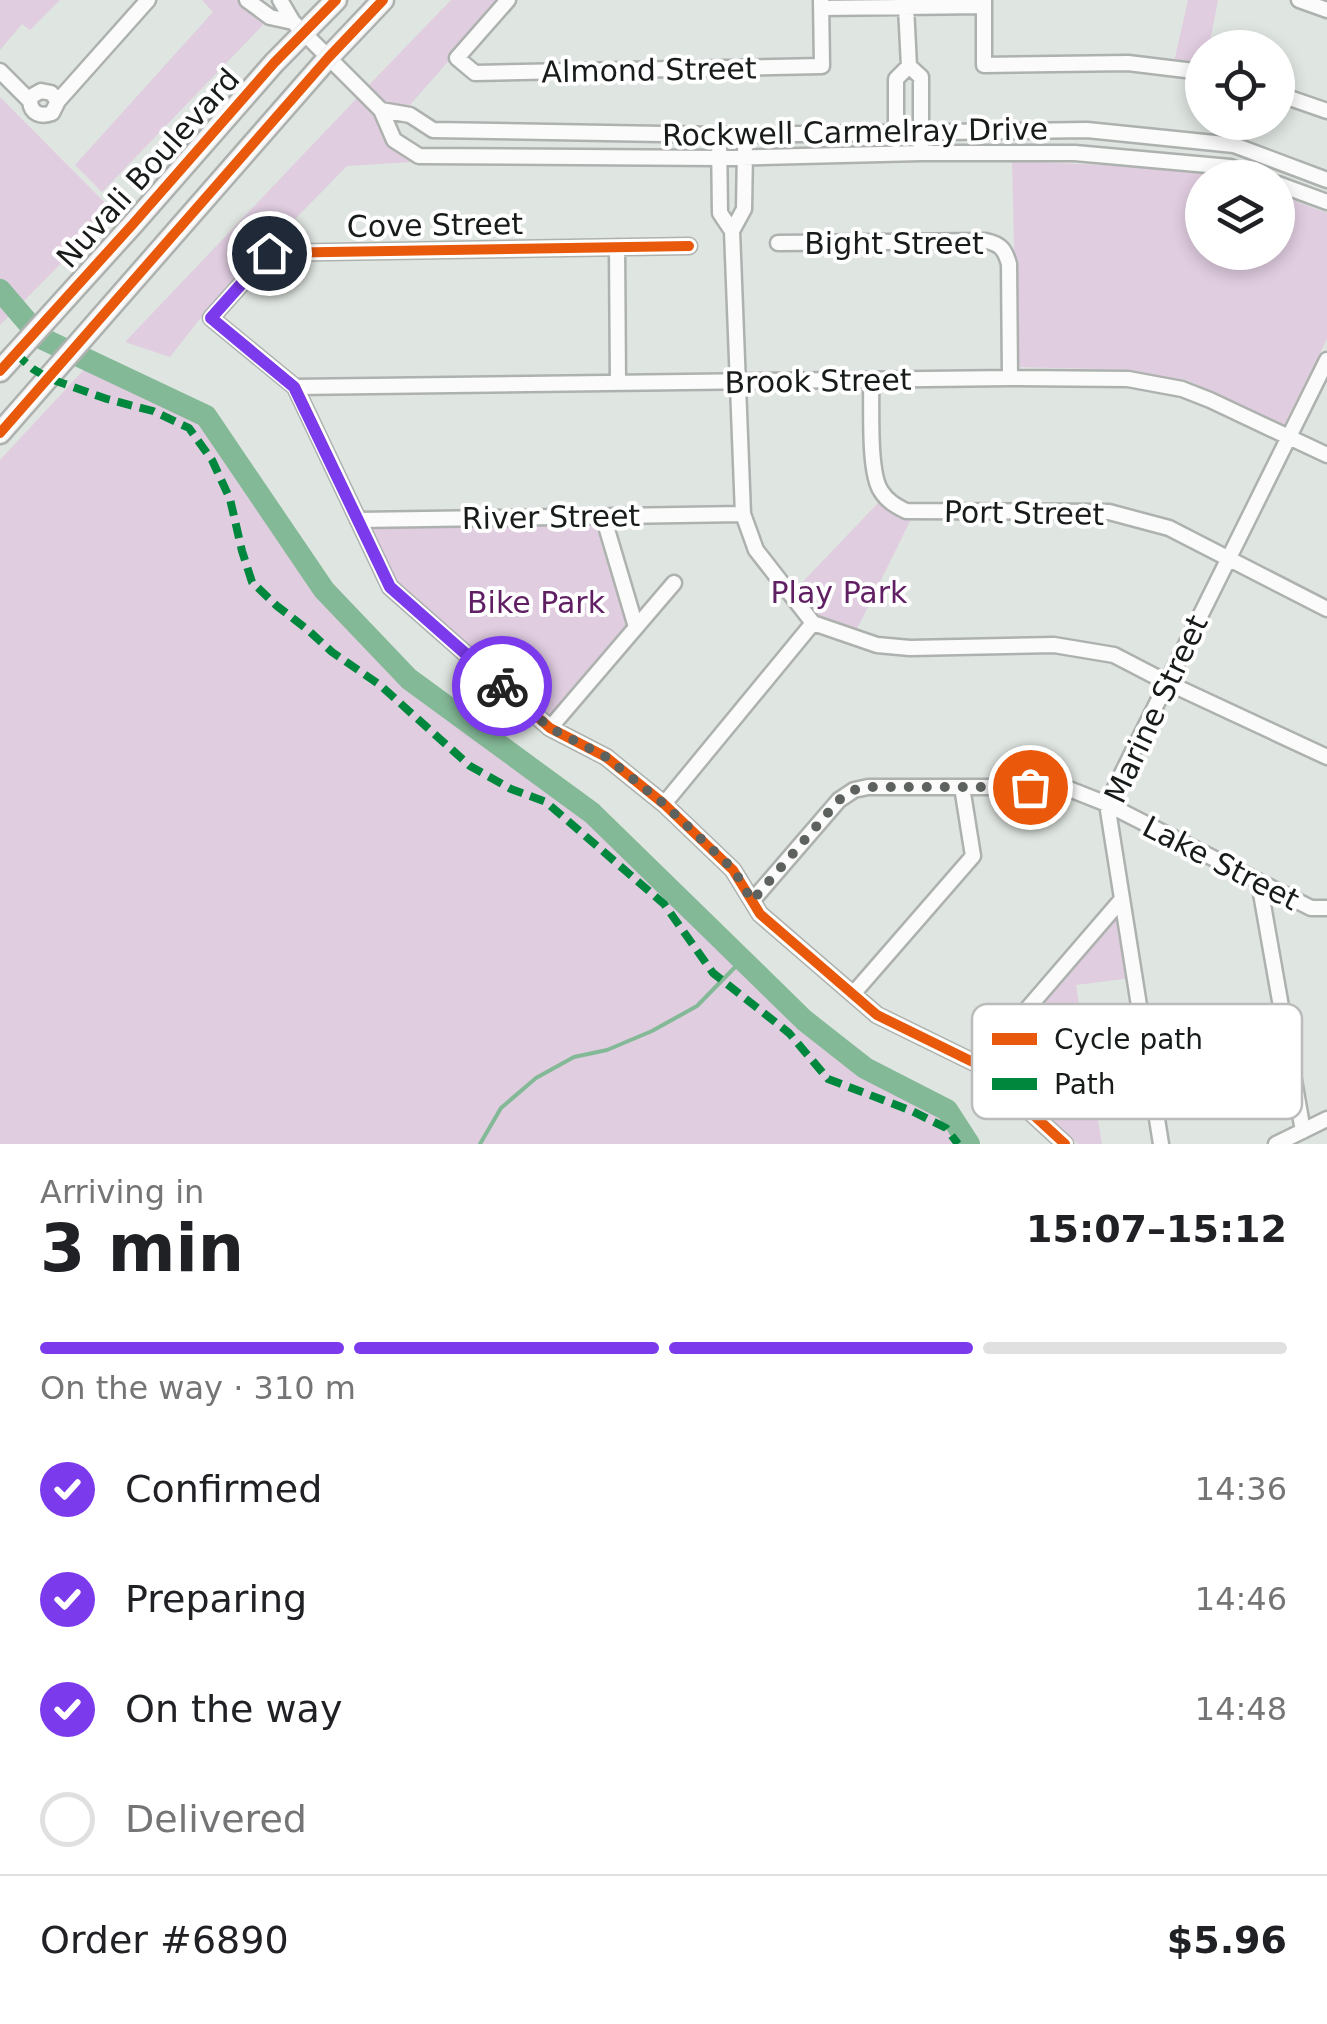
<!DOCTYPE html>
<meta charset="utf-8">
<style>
:root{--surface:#fff;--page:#f6f6f6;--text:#202124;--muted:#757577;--line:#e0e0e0;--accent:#7c3aed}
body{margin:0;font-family:"DejaVu Sans",sans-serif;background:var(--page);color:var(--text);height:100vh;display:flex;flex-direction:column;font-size:38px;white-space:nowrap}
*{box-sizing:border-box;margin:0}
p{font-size:32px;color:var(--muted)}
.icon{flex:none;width:55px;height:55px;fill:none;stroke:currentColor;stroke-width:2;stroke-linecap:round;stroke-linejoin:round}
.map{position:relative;height:1144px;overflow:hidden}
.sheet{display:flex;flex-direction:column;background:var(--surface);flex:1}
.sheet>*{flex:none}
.controls{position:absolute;left:1185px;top:30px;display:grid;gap:20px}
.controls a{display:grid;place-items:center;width:110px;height:110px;border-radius:50%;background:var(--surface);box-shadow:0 5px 15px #0003;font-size:50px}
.pin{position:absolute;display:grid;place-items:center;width:85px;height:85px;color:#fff;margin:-42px;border:5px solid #fff;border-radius:50%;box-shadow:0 2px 10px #0007}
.courier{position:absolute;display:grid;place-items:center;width:100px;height:100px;margin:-50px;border:8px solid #7c3aed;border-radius:50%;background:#fff;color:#222;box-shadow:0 2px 12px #0007}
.head em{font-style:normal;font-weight:800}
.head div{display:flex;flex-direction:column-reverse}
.head{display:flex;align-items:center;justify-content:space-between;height:170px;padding:0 40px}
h1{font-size:65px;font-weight:800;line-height:75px}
.bar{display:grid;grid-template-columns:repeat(4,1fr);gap:15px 10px;align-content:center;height:120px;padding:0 40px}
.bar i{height:12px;border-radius:8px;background:var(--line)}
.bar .on{background:var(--accent)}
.bar p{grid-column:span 4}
.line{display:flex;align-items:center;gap:25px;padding:0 40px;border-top:2px solid var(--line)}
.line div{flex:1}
ol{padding:0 40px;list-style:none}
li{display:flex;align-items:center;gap:30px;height:110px}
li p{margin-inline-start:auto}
li .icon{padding:10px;border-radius:50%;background:var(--accent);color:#fff;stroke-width:4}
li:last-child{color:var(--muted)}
li i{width:55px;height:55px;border:5px solid var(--line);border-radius:50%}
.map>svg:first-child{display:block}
.green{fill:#e0cde0}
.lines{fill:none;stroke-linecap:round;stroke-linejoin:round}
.stream{stroke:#84b997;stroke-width:4}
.river{stroke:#84b997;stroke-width:22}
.street-casing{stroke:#aeb2af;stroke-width:19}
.secondary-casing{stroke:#aeb2af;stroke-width:25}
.street{stroke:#fafbfa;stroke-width:14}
.secondary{stroke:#f3f2f4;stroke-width:20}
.quiet{stroke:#00873e;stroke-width:8;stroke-dasharray:15 8;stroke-linecap:butt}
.cycleway-casing{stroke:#fff;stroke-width:16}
.cycleway{stroke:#e8590c;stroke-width:10}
.done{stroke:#5e625f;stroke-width:10;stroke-dasharray:0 18}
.route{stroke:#7c3aed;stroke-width:12}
.labels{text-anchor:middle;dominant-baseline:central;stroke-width:8;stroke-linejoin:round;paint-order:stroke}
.street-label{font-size:30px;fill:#181c19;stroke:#fff}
.park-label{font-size:30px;fill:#601e63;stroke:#fff}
.key{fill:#fff;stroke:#babbba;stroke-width:2.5}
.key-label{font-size:28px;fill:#181c19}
</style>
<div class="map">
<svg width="1327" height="1144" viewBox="0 0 1327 1144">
<rect width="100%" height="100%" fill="#dfe5e0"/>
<path class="green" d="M0 0H60L30 30 22 24 0 50Z
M202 0H239L263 20V25L102 192 75 165 213 12Z
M451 0H502L409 106 387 104 369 85Z
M1188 0H1218L1209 47 1202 48V65L1174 62Z
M0 97 113 211 0 325Z
M357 98 375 115 388 146 412 162 347 166 209 307 170 357 125 342Z
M1012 161 1127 166 1229 177 1202 178V252H1278V195L1327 213V339L1284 425 1189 381 1130 370 1017 367Z
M91 362 206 416 324 590 409 679 592 813 804 1020 865 1068 947 1110 969 1144H0V460Z
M879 502 911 519 856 631 818 619 794 591Z
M595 524 627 626 550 717 399 584 369 527Z
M1120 907 1131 978 1076 985 1102 1144H1078L990 1064Z"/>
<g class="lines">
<path class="stream" d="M480 1144 501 1108 536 1078 574 1057 607 1050 652 1031 697 1006 741 961"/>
<path class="river" d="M0 290 41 338 206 416 324 590 409 679 592 813 804 1020 865 1068 947 1110 969 1144"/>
<g class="street-casing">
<path id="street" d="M247 0 270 17 293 22
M280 0 293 22 381 110 394 140 419 156 720 158 921 153H1075L1230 167 1259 178
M508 0 457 58 475 73 822 66 821 0
M984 0V65L1128 63 1202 72
M1299 0 1327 10
M906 7 909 66 921 77V153
M821 8 984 6
M0 71 30 101C31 114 41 117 52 113L58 101 148 0
M1278 94 1327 111
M30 101 32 96 41 91 51 93 58 101
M381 110 410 115 433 130 719 135 1087 130 1234 145 1327 180
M719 135 720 213 732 231 743 514 756 550 813 623 877 645 910 648 1054 645 1114 655 1166 682 1327 757
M896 140V79L909 66
M1278 184 1327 202
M732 231 744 209 745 150
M778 243 986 241C1001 244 1005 250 1009 264L1010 378
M689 246 269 253 211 318 295 387 390 587 550 728 606 757 664 804 733 870 760 914 877 1015 979 1065 1065 1144
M617 247 618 383
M871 380C872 405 868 472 881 491 887 501 896 506 906 511L1109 512 1169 528 1327 609
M295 387 1010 378 1128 379 1182 389 1210 400 1327 455
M603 516 636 627
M358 520 743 514
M550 728 674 583
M664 804 813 623
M1259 882 1303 1131
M752 901 839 800 854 790 868 787H1064L1107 804 1311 908H1327
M853 994 973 856 962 787
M979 1065 1122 899
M1161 1144 1107 804 1327 360
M1276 1144 1327 1119"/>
</g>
<g class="secondary-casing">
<path id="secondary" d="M0 371 133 224 274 63 336 0
M0 433 328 58 383 0"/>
</g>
<use href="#street" class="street"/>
<use href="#secondary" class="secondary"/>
<path class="quiet" d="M15 353 33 369 48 378 107 399 153 411 189 428 212 460 230 499 242 551 252 582 277 606 308 630 332 652 380 685 470 766 511 789 546 802 664 904 713 973 789 1033 828 1079 912 1111 946 1128 958 1144"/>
<g class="cycleway-casing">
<path id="cycleway" d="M689 246 269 253 211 318 295 387 390 587 550 728 606 757 664 804 733 870 760 914 877 1015 979 1065 1065 1144
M0 371 133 224 274 63 336 0
M0 433 328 58 383 0"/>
</g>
<use href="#cycleway" class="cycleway"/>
</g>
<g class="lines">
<path class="done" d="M502 686 550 728 606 757 664 804 734 870 752 901 839 800 854 790 868 787H1030"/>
<path class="route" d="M269 253 211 318 294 387 390 587 502 686"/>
</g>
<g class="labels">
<g class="street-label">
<text transform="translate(649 70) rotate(-1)">Almond Street</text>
<text transform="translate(855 132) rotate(-1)">Rockwell Carmelray Drive</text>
<text transform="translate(148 168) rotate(-48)">Nuvali Boulevard</text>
<text transform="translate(435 225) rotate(-1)">Cove Street</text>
<text x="894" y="243">Bight Street</text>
<text transform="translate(818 381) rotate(-1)">Brook Street</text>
<text transform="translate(1024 513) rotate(1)">Port Street</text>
<text transform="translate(551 517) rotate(-1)">River Street</text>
<text transform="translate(1156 709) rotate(-65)">Marine Street</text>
<text transform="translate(1221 863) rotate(27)">Lake Street</text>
</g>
<g class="park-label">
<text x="839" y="592">Play Park</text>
<text x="536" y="602">Bike Park</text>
</g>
</g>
<rect x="972" y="1004" width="330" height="115" rx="15" class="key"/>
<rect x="992" y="1033" width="45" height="12" fill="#e8590c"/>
<rect x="992" y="1078" width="45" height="12" fill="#00873e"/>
<g class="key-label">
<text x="1054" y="1049">Cycle path</text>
<text x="1054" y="1094">Path</text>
</g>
</svg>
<div class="controls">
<a><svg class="icon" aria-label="locate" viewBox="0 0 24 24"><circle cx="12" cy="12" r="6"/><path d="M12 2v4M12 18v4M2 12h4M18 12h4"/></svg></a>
<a><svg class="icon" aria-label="layers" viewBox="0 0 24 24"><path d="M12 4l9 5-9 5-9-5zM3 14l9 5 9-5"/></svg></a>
</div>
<div class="pin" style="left:1030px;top:787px;background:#ea580c"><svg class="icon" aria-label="bag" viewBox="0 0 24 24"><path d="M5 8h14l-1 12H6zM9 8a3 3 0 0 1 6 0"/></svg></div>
<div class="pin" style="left:269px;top:253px;background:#1f2937"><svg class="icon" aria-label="home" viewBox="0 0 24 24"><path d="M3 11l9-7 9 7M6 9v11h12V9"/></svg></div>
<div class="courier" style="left:502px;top:686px"><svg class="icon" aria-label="bike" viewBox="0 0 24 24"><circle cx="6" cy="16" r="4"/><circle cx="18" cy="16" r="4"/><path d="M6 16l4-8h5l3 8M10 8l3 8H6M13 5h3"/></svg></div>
</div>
<section class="sheet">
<div class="head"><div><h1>3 min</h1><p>Arriving in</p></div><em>15:07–15:12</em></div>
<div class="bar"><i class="on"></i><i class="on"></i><i class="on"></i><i></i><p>On the way · 310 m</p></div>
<ol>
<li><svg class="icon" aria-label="check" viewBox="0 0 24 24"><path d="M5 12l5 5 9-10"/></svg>Confirmed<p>14:36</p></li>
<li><svg class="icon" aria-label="check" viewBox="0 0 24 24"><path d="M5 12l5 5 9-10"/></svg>Preparing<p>14:46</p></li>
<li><svg class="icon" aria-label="check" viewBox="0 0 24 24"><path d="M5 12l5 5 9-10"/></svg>On the way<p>14:48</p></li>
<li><i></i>Delivered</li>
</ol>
<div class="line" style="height:130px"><div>Order #6890</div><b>$5.96</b></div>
</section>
